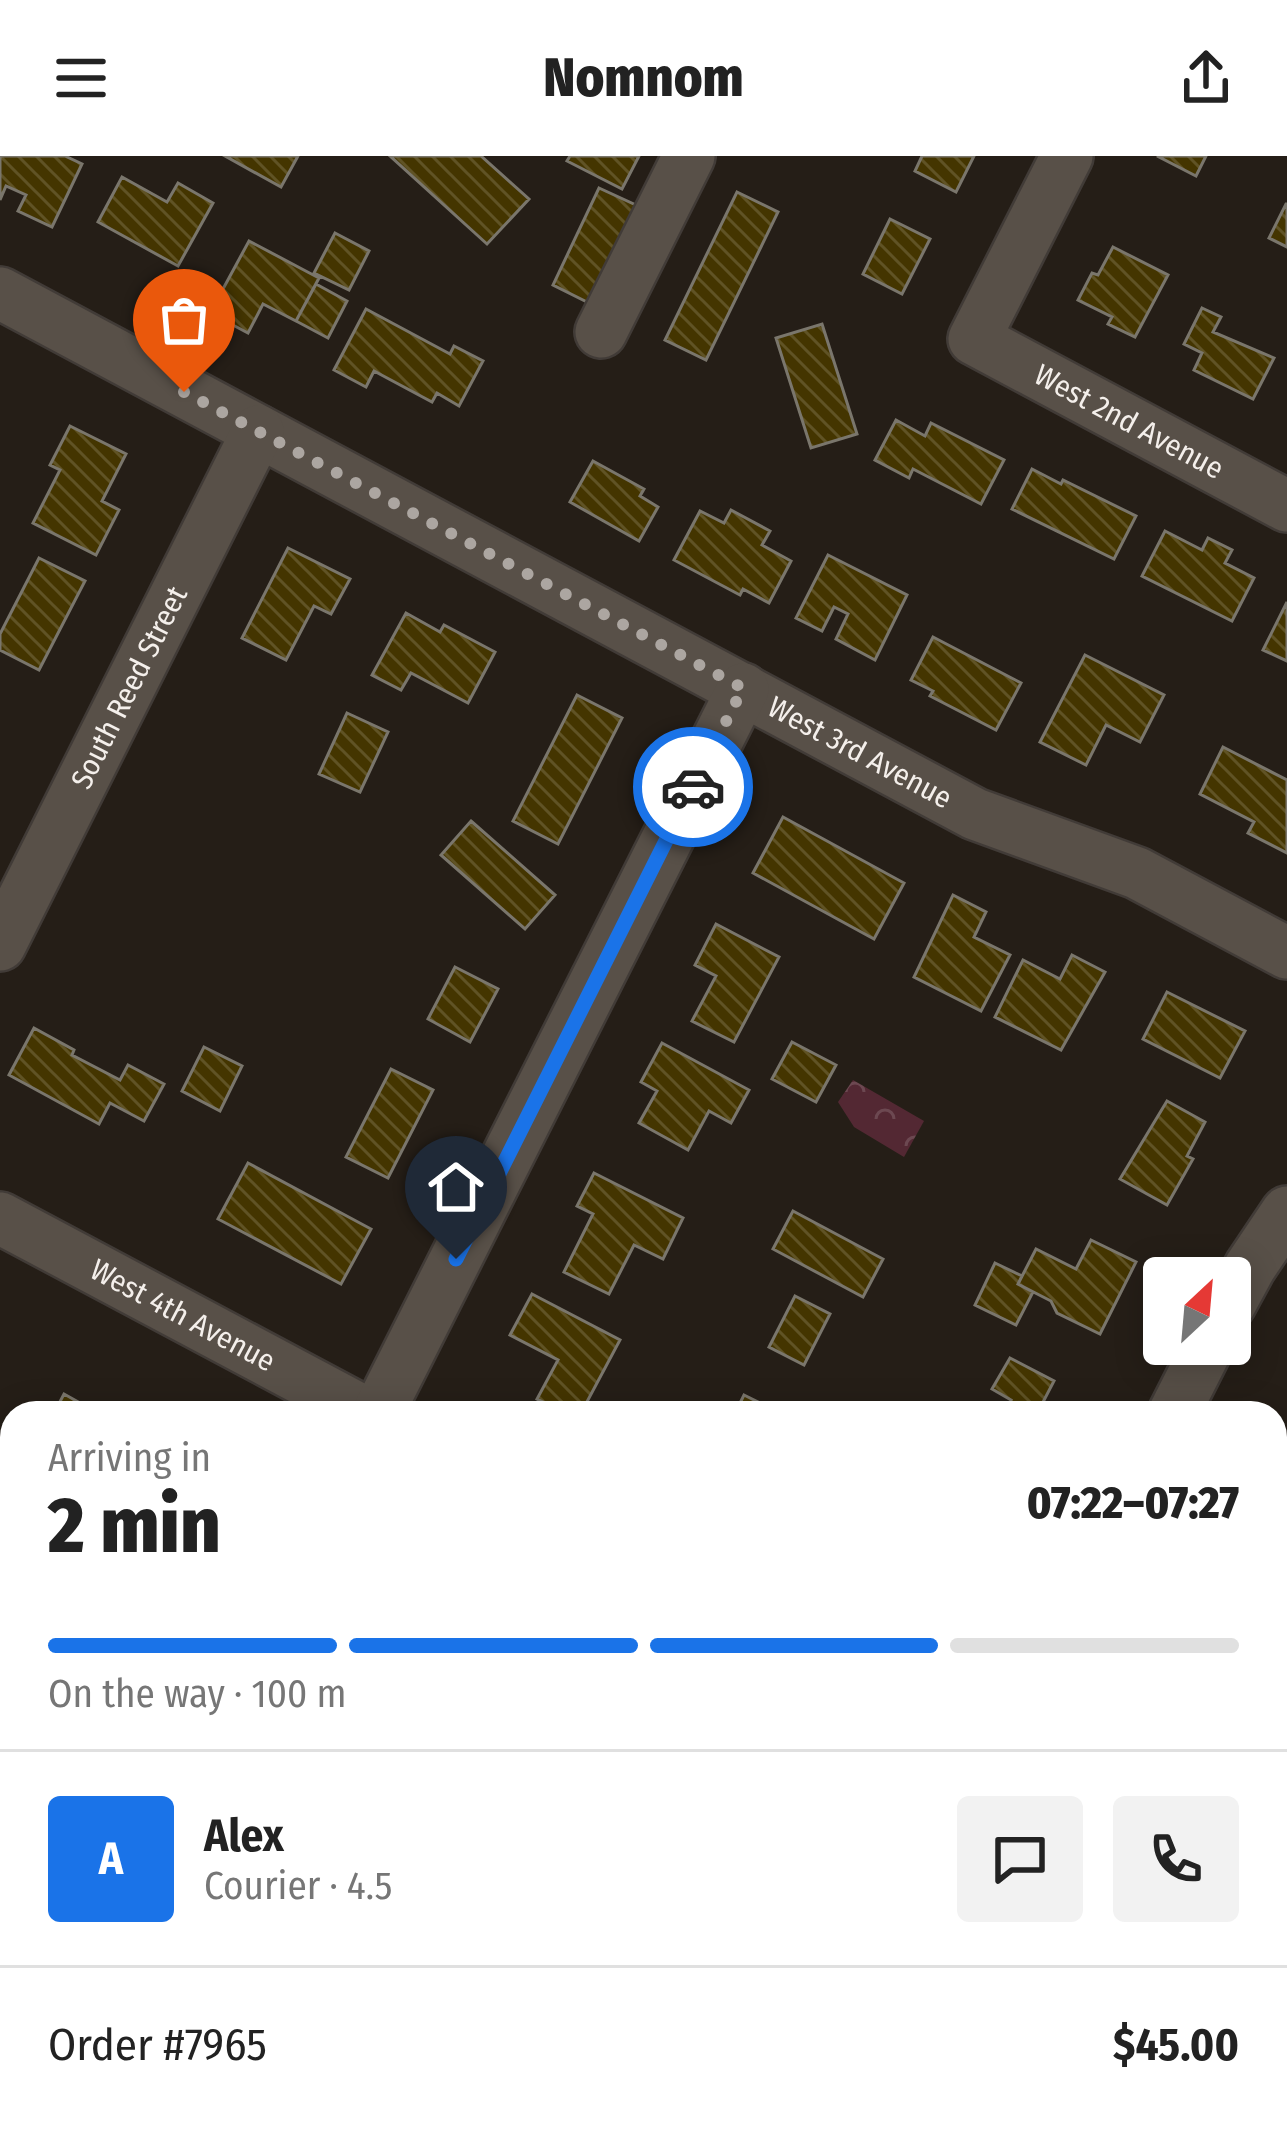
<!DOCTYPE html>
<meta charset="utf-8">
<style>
:root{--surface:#fff;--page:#f2f2f2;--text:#222;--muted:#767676;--line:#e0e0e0;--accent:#1a73e8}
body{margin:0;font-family:"Fira Sans Condensed",sans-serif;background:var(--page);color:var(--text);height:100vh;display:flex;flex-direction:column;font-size:45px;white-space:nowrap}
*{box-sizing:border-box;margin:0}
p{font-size:39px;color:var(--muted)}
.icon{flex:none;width:66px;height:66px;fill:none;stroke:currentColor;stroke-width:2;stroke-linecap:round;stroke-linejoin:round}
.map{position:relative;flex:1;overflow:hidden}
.drawer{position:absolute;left:0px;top:1245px;width:1287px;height:747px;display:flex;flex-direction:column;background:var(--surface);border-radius:36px 36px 0 0;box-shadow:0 6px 30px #0003}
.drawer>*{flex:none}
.needle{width:78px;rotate:26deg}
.tools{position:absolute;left:1143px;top:1101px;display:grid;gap:24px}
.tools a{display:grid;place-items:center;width:108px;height:108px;border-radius:12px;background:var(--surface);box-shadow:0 6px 30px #0003;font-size:60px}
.pin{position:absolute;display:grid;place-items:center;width:102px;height:102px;color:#fff;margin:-123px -51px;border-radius:50% 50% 50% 0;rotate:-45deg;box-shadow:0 0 12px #0007}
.pin .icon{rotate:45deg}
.courier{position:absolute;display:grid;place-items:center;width:120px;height:120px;margin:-60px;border:9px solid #1a73e8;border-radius:50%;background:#fff;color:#222;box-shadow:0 3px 15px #0007}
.summary em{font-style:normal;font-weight:800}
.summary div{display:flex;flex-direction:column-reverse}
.summary{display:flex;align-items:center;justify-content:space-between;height:204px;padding:0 48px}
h1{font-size:78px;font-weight:800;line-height:90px}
.bar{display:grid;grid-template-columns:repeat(4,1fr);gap:18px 12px;align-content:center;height:144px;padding:0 48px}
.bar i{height:15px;border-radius:9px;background:var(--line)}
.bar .current{background:var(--accent)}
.bar p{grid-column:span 4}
.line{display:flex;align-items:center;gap:30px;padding:0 48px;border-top:3px solid var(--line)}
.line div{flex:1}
.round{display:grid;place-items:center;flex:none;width:126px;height:126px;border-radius:12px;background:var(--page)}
header{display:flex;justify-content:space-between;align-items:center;height:156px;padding:0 48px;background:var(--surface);font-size:54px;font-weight:800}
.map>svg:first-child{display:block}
.park{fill:url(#park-crowns)}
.building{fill:url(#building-back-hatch);stroke:#7a766c;stroke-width:3}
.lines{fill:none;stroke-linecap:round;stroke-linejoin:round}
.minor-casing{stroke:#413b37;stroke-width:56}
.minor{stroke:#585048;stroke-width:51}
.done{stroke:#aca6a1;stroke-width:12;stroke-dasharray:0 21.6}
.route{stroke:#1a73e8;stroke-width:15}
.labels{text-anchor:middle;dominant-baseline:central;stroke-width:9;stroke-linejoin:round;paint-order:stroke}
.street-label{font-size:30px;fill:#f4efeb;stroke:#1b140e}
</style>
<header><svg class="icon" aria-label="menu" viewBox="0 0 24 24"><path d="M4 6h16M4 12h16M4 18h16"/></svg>Nomnom<svg class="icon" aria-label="share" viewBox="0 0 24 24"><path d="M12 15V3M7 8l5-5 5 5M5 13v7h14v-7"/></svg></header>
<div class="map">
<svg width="1287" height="1990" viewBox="0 0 1287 1990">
<defs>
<pattern id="park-crowns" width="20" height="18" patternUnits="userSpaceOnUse" patternTransform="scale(3)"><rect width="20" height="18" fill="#532833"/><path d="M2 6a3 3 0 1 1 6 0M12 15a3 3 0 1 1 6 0" fill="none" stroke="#6c4851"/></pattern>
<pattern id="building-back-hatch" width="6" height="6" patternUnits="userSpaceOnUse" patternTransform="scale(3)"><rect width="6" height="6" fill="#443500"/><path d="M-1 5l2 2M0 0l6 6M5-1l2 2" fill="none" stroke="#605325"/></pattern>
</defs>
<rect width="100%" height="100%" fill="#251e17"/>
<path class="park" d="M853 924 924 965 904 1001 854 971 838 946Z"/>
<path class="building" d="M0 0H65L82 8 52 71 18 55 26 39 6 30 0 44Z
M225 0H298L281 31Z
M390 0H481L529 43 487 88Z
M570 0H639L622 33 567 5Z
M922 0H974L956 36 915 15Z
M1157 0H1206L1196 20Z
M122 21 167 46 178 27 213 47 178 110 98 66Z
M599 32 638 50 591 148 553 129Z
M737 36 778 56 706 204 665 184Z
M1286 48H1287V91L1269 82Z
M890 63 930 83 902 138 863 118Z
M335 77 369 95 349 134 314 117Z
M249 85 319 122 296 165 263 148 248 177 210 157Z
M1113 91 1168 119 1135 181 1108 168 1112 161 1078 144 1092 117 1098 119Z
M316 128 347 145 328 182 296 165Z
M1202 152 1221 161 1213 176 1274 202 1253 243 1194 214 1202 197 1184 188Z
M366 153 450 198 454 190 483 205 459 250 437 237 432 246 374 215 366 231 334 214Z
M822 168 857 278 811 292 776 182Z
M896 264 925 280 931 267 1004 304 981 348 913 313 909 322 875 304Z
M70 270 126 298 102 345 119 354 96 399 33 367 60 314 50 309Z
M593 305 644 333 640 340 658 351 639 385 570 346Z
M1032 313 1061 328 1063 324 1136 360 1114 403 1012 353Z
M731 354 770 375 762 389 791 405 769 447 743 433 740 439 674 404 700 355 724 367Z
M1165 375 1202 394 1208 382 1232 394 1225 407 1254 422 1232 465 1142 420Z
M288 392 350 423 331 458 314 450 286 504 242 482Z
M828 399 907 439 875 504 836 483 848 458 834 451 822 475 796 462Z
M39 402 85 425 39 514 0 494V478Z
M1287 446V505L1263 494Z
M406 457 440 476 444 469 495 496 468 547 411 517 401 534 372 519Z
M933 481 1021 527 996 574 930 540 933 535 911 524Z
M1085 499 1164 539 1140 586 1106 569 1086 609 1040 586Z
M577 539 622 562 558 688 513 665Z
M347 557 388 576 360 636 319 618Z
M1223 591 1287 624V697L1248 677 1254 666 1200 638Z
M783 661 904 727 874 783 753 717Z
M471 665 555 739 525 773 441 699Z
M953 739 986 756 974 781 1010 799 981 855 914 821Z
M716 768 779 801 734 886 692 865 716 820 695 809Z
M1072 799 1105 816 1061 894 995 861 1023 804 1060 823Z
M455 811 498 833 470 886 428 863Z
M1167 836 1245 875 1220 922 1143 883Z
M34 872 74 894 72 899 120 924 128 909 164 928 144 965 110 947 99 968 9 919Z
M792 886 836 909 816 946 772 923Z
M662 887 749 934 731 967 709 955 688 994 639 967 657 935 641 926Z
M204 891 242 910 220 955 182 935Z
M391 913 433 934 388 1022 346 1001Z
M1167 945 1205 966 1187 1000 1193 1003 1167 1049 1120 1023Z
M248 1007 371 1073 341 1128 218 1063Z
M594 1017 683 1062 663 1103 634 1089 609 1138 564 1116 593 1058 577 1050Z
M793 1055 883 1103 863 1141 773 1093Z
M1091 1084 1136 1106 1100 1178 1057 1157 1051 1145 1018 1128 1036 1093 1076 1113Z
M995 1107 1022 1120 1018 1128 1033 1136 1016 1169 975 1149Z
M532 1138 620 1184 581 1257H565L537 1243 558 1204 510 1179Z
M795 1140 830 1158 804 1209 769 1191Z
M1010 1202 1054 1225 1041 1250 1053 1257H1003L1011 1244 992 1233Z
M64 1238 98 1257H54Z
M744 1239 780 1257H735Z
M12 1322V1357L0 1350Z
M1287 1605V1651L1275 1645V1628Z
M1275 1853 1287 1859V1951L1275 1945Z
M422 1980H475L471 1990H417Z
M697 1980H749L744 1990H692Z
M927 1980H984L980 1987 969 1981 965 1990H947Z
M984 1980H1019L1024 1982 1020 1990H979Z"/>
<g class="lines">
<g class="minor-casing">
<g id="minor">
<path id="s1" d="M1067 0 974 183 1287 350"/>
<path id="s2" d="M0 137 975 658 1137 717 1287 797"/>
<path d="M601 176 689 0"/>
<path id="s3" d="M0 789 258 275"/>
<path id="s4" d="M0 1062 366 1257"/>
<path d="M1230 1148 1250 1111 1287 1056"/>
<path d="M378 1257 743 533"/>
<path d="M1174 1257 1209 1188"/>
<path d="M1275 1742 1287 1749"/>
<path d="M581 1990 586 1980"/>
<path d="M1044 1990 1050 1980"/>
</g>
</g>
<use href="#minor" class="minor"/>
</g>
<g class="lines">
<path class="done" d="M184 236 743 532 693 631"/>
<path class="route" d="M456 1103 693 631"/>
</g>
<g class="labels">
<g class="street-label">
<text stroke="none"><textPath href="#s1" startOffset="381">West 2nd Avenue</textPath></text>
<text stroke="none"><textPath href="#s3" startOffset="288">South Reed Street</textPath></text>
<text stroke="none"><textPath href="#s2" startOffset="975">West 3rd Avenue</textPath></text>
<text stroke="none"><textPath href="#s4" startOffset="207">West 4th Avenue</textPath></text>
</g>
</g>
</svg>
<div class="tools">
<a><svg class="needle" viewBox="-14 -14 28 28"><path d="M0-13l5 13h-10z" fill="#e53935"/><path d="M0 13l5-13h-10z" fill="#767676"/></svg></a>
</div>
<div class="pin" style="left:184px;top:236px;background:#ea580c"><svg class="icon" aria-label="bag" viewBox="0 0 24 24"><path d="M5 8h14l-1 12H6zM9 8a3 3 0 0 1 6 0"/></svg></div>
<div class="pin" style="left:456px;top:1103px;background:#1f2937"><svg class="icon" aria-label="home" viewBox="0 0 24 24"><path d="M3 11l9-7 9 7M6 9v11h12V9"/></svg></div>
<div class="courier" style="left:693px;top:631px"><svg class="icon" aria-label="car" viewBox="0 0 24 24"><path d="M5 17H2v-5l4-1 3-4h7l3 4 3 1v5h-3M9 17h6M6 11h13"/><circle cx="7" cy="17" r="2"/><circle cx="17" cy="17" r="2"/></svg></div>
<section class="drawer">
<div class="summary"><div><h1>2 min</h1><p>Arriving in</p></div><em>07:22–07:27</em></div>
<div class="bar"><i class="current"></i><i class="current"></i><i class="current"></i><i></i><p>On the way · 100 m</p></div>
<div class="line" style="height:216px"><b class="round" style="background:var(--accent);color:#fff">A</b><div><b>Alex</b><p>Courier · 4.5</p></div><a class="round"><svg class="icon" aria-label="chat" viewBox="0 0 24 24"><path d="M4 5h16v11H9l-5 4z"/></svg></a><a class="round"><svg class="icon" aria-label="phone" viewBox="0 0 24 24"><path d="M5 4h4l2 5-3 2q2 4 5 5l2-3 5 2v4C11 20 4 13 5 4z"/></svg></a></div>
<div class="line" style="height:156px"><div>Order #7965</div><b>$45.00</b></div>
</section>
</div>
